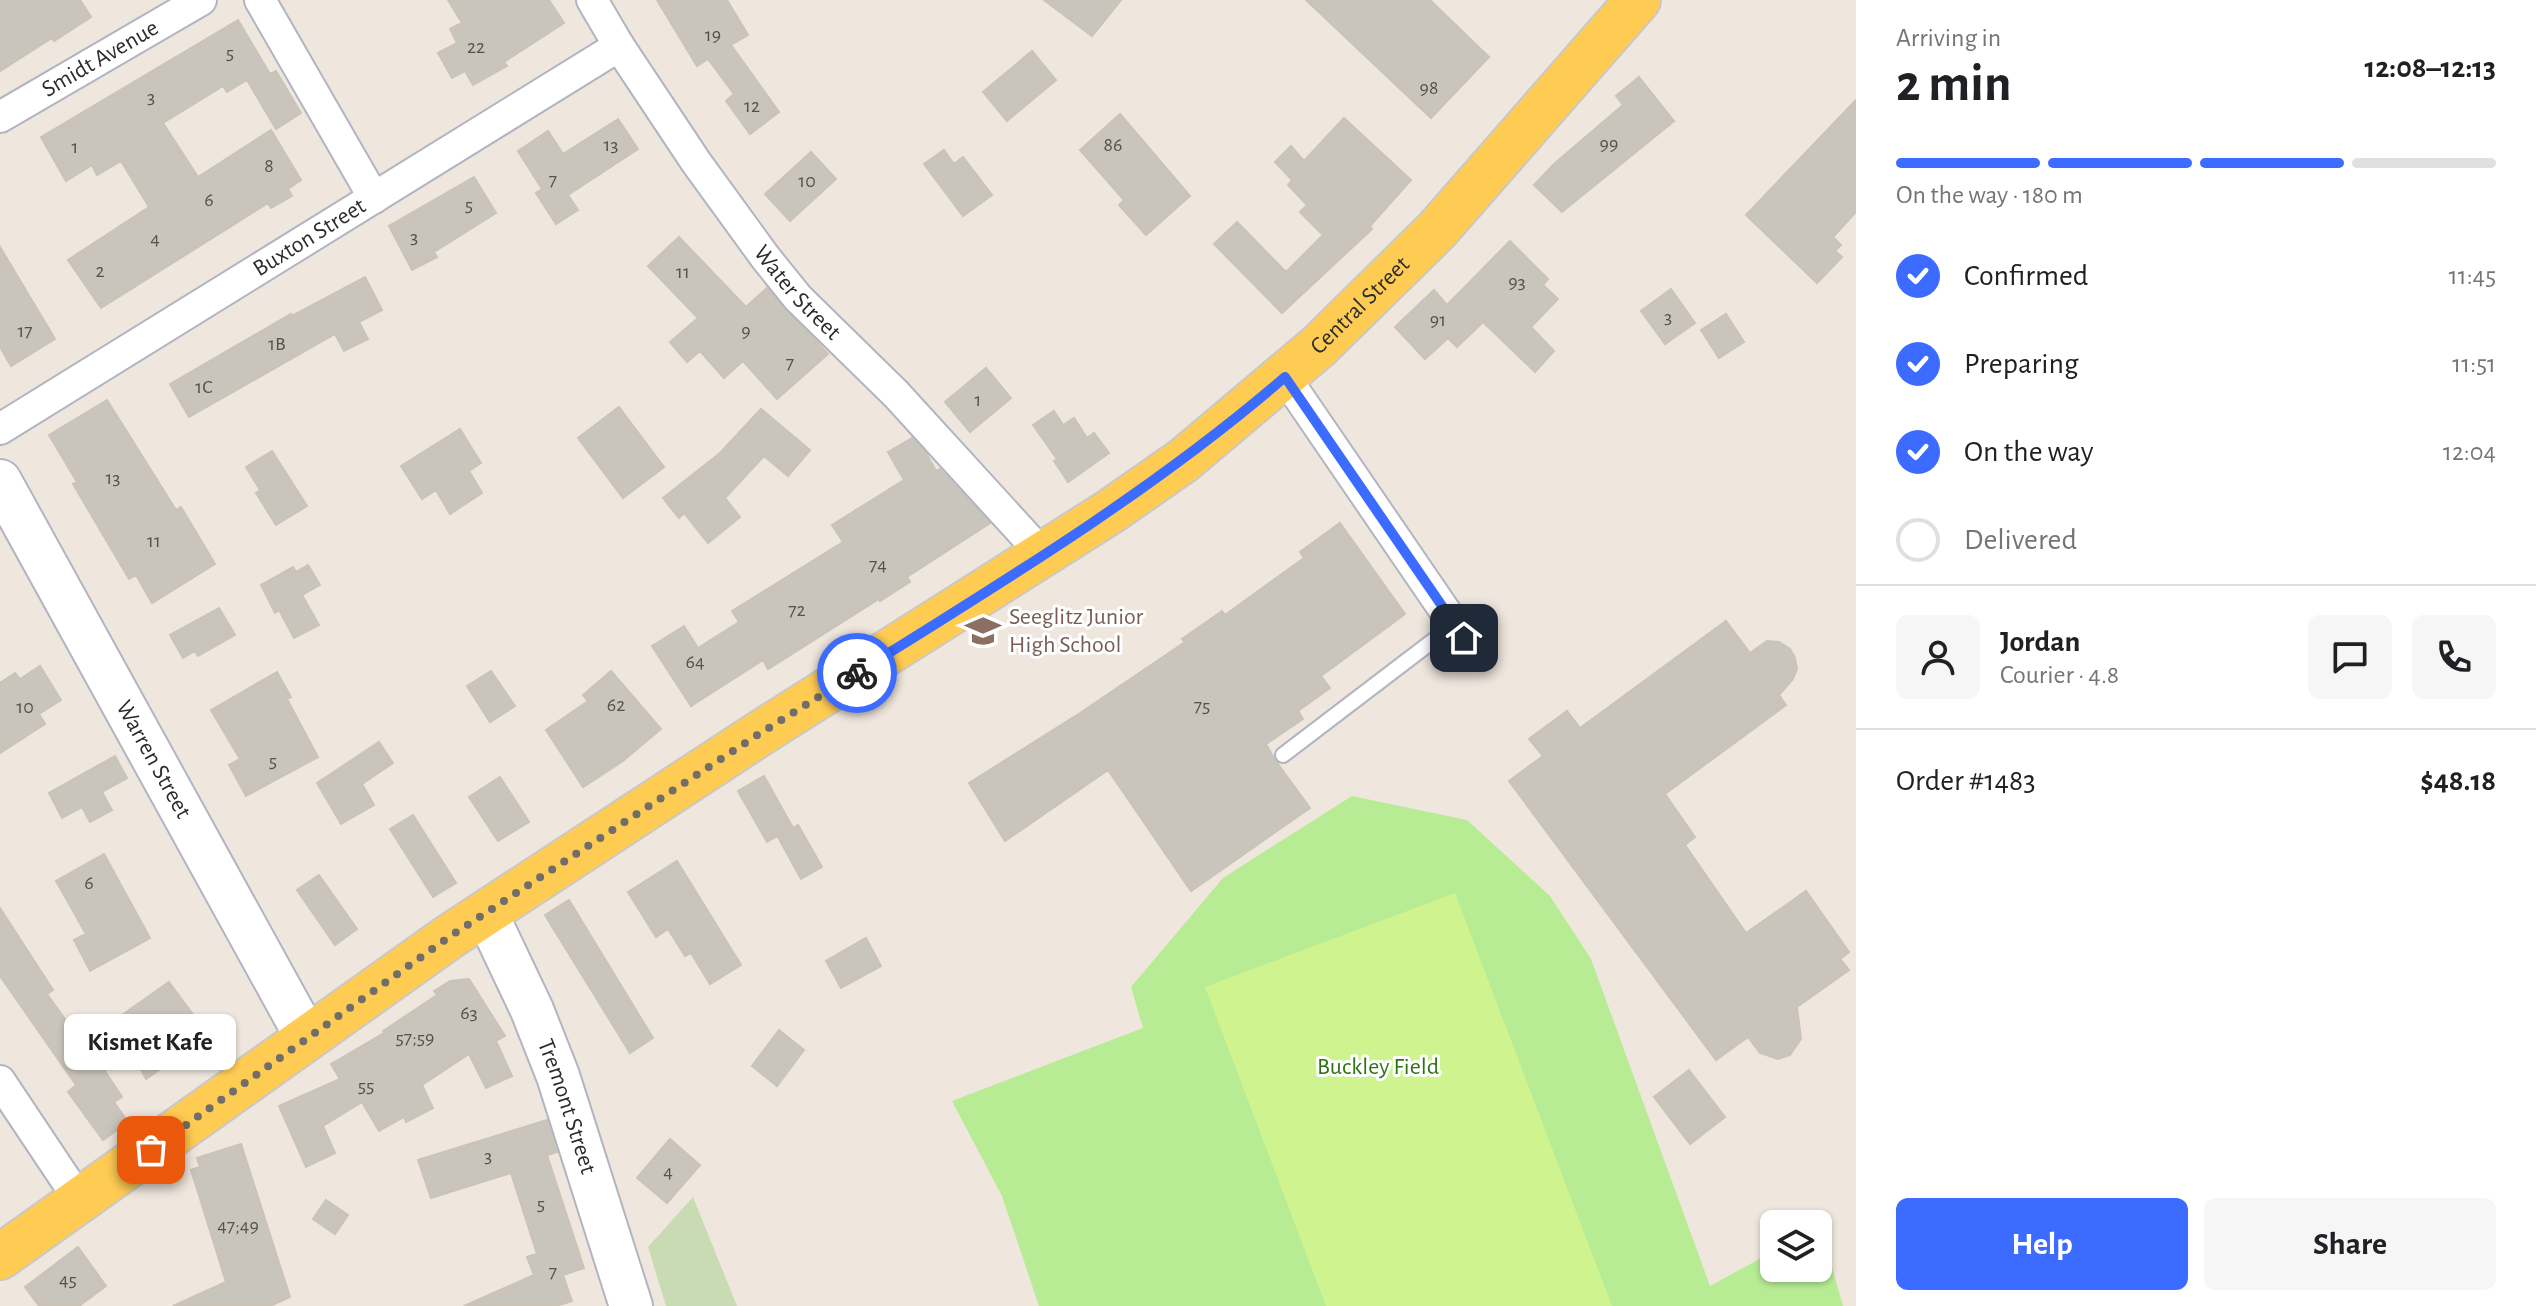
<!DOCTYPE html>
<meta charset="utf-8">
<style>
:root{--surface:#fff;--page:#f6f6f6;--text:#202124;--muted:#757577;--line:#e0e0e0;--accent:#3b6bff}
body{margin:0;font-family:"Alegreya Sans",sans-serif;background:var(--page);color:var(--text);height:100vh;display:flex;flex-direction:column;font-size:30px;white-space:nowrap}
*{box-sizing:border-box;margin:0}
p{font-size:26px;color:var(--muted)}
.icon{flex:none;width:44px;height:44px;fill:none;stroke:currentColor;stroke-width:2;stroke-linecap:round;stroke-linejoin:round}
.map{position:relative;flex:1;overflow:hidden}
.details{display:flex;flex-direction:column;background:var(--surface);width:680px}
.details>*{flex:none}
.tools{position:absolute;left:1760px;top:1210px;display:grid;gap:16px}
.tools a{display:grid;place-items:center;width:72px;height:72px;border-radius:12px;background:var(--surface);box-shadow:0 2px 6px #0004;font-size:40px}
.pin{position:absolute;display:grid;place-items:center;width:68px;height:68px;color:#fff;margin:-34px;border-radius:16px;box-shadow:0 4px 12px #0006}
.courier{position:absolute;display:grid;place-items:center;width:80px;height:80px;margin:-40px;border:6px solid #3b6bff;border-radius:50%;background:#fff;color:#222;box-shadow:0 2px 10px #0007}
.bubble{position:absolute;height:56px;border-radius:12px;background:var(--surface);box-shadow:0 2px 6px #0004;font-size:26px;font-weight:700;line-height:56px;text-align:center}
.head em{font-style:normal;font-weight:700}
.head div{display:flex;flex-direction:column-reverse}
.head{display:flex;align-items:center;justify-content:space-between;height:136px;padding:0 40px}
h1{font-size:52px;font-weight:700;line-height:60px}
.bar{display:grid;grid-template-columns:repeat(4,1fr);gap:12px 8px;align-content:center;height:96px;padding:0 40px}
.bar i{height:10px;border-radius:6px;background:var(--line)}
.bar .current{background:var(--accent)}
.bar p{grid-column:span 4}
.line{display:flex;align-items:center;gap:20px;padding:0 40px;border-top:2px solid var(--line)}
.line div{flex:1}
.round{display:grid;place-items:center;flex:none;width:84px;height:84px;border-radius:12px;background:var(--page)}
ol{padding:0 40px;list-style:none}
li{display:flex;align-items:center;gap:24px;height:88px}
li p{margin-inline-start:auto}
li .icon{padding:8px;border-radius:50%;background:var(--accent);color:#fff;stroke-width:4}
li:last-child{color:var(--muted)}
li i{width:44px;height:44px;border:4px solid var(--line);border-radius:50%}
.cta{display:flex;gap:16px;margin-top:auto;padding:16px 40px}
.cta a{flex:1;height:92px;border-radius:12px;background:var(--accent);color:#fff;font-size:32px;font-weight:700;line-height:92px;text-align:center}
.cta a+a{background:var(--page);color:var(--text)}
main{display:flex;flex:1;min-height:0}
.map>svg:first-child{display:block}
.green{fill:#b7eb94}
.cemetery{fill:#c9dbb3}
.pitch{fill:#cff48f}
.building{fill:#cac5bc;stroke:#cbc3b7;stroke-width:2}
.lines{fill:none;stroke-linecap:round;stroke-linejoin:round}
.lane-casing{stroke:#b1b5c1;stroke-width:18}
.street-casing{stroke:#b1b5c1;stroke-width:34}
.secondary-casing{stroke:#b1b5c1;stroke-width:46}
.primary-casing{stroke:#c8c8c8;stroke-width:48}
.lane{stroke:#fff;stroke-width:14}
.street{stroke:#fff;stroke-width:30}
.secondary{stroke:#fff;stroke-width:42}
.primary{stroke:#ffcc53;stroke-width:44}
.done{stroke:#706d6a;stroke-width:8;stroke-dasharray:0 14.4}
.route{stroke:#3b6bff;stroke-width:10}
.labels{text-anchor:middle;dominant-baseline:central;stroke-width:6;stroke-linejoin:round;paint-order:stroke}
.number-label{font-size:20px;fill:#545250}
.street-label{font-size:24px;fill:#2c2c2c;stroke:#fff}
.education-label{font-size:24px;fill:#785e54;stroke:#fff;text-anchor:start}
.park-label{font-size:24px;fill:#2c7312;stroke:#fff}
</style>
<main>
<div class="map">
<svg width="1856" height="1306" viewBox="0 0 1856 1306">
<rect width="100%" height="100%" fill="#efe7de"/>
<path class="green" d="M1352 796 1467 820 1550 896 1591 959 1710 1286 1774 1251V1268H1818L1820 1225 1843 1306H1039L1002 1196 952 1101 1143 1028 1131 987 1223 878Z"/>
<path class="cemetery" d="M693 1197 737 1306H666L648 1247Z"/>
<path class="pitch" d="M1455 893 1612 1306H1326L1205 987Z"/>
<path class="building" d="M0 0H80L91 17 54 41 52 38 0 71Z
M448 0H549L564 23 504 62 507 66 473 85 465 71 452 78 438 53 457 43 450 29 462 23Z
M657 0H727L748 35 731 45 779 112 750 134 726 101 734 94 708 59 697 66Z
M1044 0H1121L1092 36Z
M1306 0H1430L1489 57 1431 118Z
M238 20 270 74 276 71 301 113 276 129 247 80 227 92 223 86 163 123 198 177 271 130 301 180 288 189 292 196 271 208 268 203 101 308 68 260 149 207 121 161 97 175 92 165 66 181 41 137Z
M1032 51 1056 80 1007 121 983 92Z
M1639 77 1674 121 1562 212 1534 185 1554 164 1623 105 1616 96Z
M1856 100V212L1833 237 1841 245 1835 251 1842 257 1817 283 1746 215Z
M1120 114 1190 196 1146 235 1119 205 1124 200 1080 150Z
M1344 118 1411 180 1370 226 1372 229 1282 313 1214 244 1237 222 1286 272 1323 235 1300 212 1307 205 1288 185 1292 180 1275 162 1291 146 1304 161Z
M618 119 638 149 568 195 578 210 556 224 536 193 542 189 518 151 548 131 563 154Z
M944 150 954 164 963 157 992 195 963 216 924 164Z
M811 152 836 179 790 221 765 194Z
M474 177 496 213 434 252 437 257 412 270 389 226Z
M679 237 746 307 767 288 828 354 777 399 743 361 724 378 700 351 687 362 670 342 698 318 648 266Z
M1510 241 1548 279 1543 285 1558 299 1531 327 1554 351 1535 372 1483 322 1457 347 1448 338 1425 359 1395 327 1434 290 1447 305Z
M0 247 55 339 11 366 0 347Z
M365 277 382 310 359 322 368 339 344 351 335 334 189 417 170 384 291 314 292 316Z
M1671 289 1695 323 1665 344 1641 311Z
M1726 314 1744 342 1719 358 1701 330Z
M986 368 1011 398 970 432 945 402Z
M107 400 176 510 181 507 215 564 152 603 136 575 129 579 73 484 77 482 49 435Z
M619 407 664 467 623 498 578 438Z
M761 409 810 450 788 476 764 456 725 498 740 517 708 543 684 513 679 518 663 498 720 453Z
M1054 411 1063 425 1074 418 1087 438 1094 433 1109 453 1068 482 1054 461 1057 459 1033 425Z
M460 429 481 463 469 471 482 493 450 514 436 490 422 499 401 466Z
M912 438 926 453 936 471 940 469 990 523 907 577 910 582 880 601 879 599 768 669 763 660 691 706 652 646 684 626 698 648 739 622 732 611 843 542 832 525 904 480 888 452Z
M272 451 307 506 276 525 256 493 260 490 246 467Z
M1340 523 1405 614 1321 676 1330 688 1298 711 1303 719 1266 744 1275 760 1310 808 1191 891 1108 770 1005 841 969 783 1080 713 1185 642 1182 639 1222 611 1225 615 1304 558 1300 552Z
M308 565 320 585 302 595 319 625 294 638 279 610 275 613 261 585 293 567 296 572Z
M219 608 235 635 198 656 195 651 183 658 170 635Z
M1726 621 1750 653 1767 641 1779 642 1790 649 1795 658 1797 669 1793 679 1779 695 1786 705 1665 794 1695 837 1685 845 1746 933 1806 891 1849 952 1840 959 1849 970 1797 1007 1801 1039 1790 1055 1778 1059 1760 1053 1748 1037 1716 1060 1509 781 1543 756 1529 739 1567 711 1580 728Z
M40 666 61 700 39 714 45 724 0 753V683L15 673 20 679Z
M491 671 515 706 490 722 467 686Z
M611 671 661 729 623 761 583 787 546 730 588 701 583 695Z
M277 672 291 697 287 699 318 757 246 796 229 765 240 759 211 710Z
M379 742 393 763 362 784 374 805 341 824 317 783Z
M115 756 127 778 102 792 112 810 90 822 82 807 62 818 49 793Z
M764 776 793 828 798 825 822 867 801 879 778 837 788 830 767 842 738 791Z
M500 777 529 822 498 841 469 797Z
M413 815 456 883 433 897 390 829Z
M104 854 150 938 90 971 74 940 86 934 56 881Z
M677 861 741 965 710 984 691 953 685 956 668 929 656 937 628 892Z
M319 875 357 929 335 945 297 890Z
M569 900 653 1038 630 1053 545 915Z
M0 908 53 990 47 994 82 1043 85 1041 122 1097 114 1102 128 1122 103 1140 68 1092 76 1085 0 976Z
M866 938 881 966 841 988 826 961Z
M469 979 505 1036 496 1041 512 1076 486 1088 469 1054 422 1085 433 1108 406 1122 404 1117 379 1131 362 1102 323 1126 335 1153 306 1167 279 1106 340 1079 331 1064 384 1033 383 1031 437 995 434 991 450 981Z
M169 982 208 1035 146 1079 115 1020Z
M779 1030 804 1050 777 1086 752 1066Z
M1689 1070 1725 1117 1690 1144 1654 1097Z
M547 1120 557 1152 547 1155 584 1268 563 1275 572 1301 556 1306H464L534 1275 527 1257 537 1254 511 1173 431 1198 418 1160Z
M670 1139 700 1165 667 1203 637 1178Z
M241 1144 290 1297 270 1306H173L226 1282 191 1170 200 1167 197 1158Z
M326 1200 348 1215 335 1234 313 1219Z
M78 1247 106 1286 79 1306H39L25 1287Z"/>
<g class="lines">
<g class="lane-casing">
<path id="lane" d="M1283 755 1455 624"/>
</g>
<g class="street-casing">
<g id="street">
<path d="M260 0 374 198"/>
<path id="s1" d="M592 0 619 46 696 162 765 257 798 298 896 394 1043 555"/>
<path id="s2" d="M0 117 201 0"/>
<path d="M1285 377 1473 652"/>
<path id="s3" d="M0 429 619 46"/>
<path d="M0 1081 80 1201"/>
</g>
</g>
<g class="secondary-casing">
<g id="secondary">
<path id="s4" d="M0 481 307 1038"/>
<path id="s5" d="M486 913 532 1010 558 1076 631 1306"/>
</g>
</g>
<g class="primary-casing">
<g id="primary">
<path id="s6" d="M0 1257 449 937 759 734 1111 511 1184 460 1319 346 1437 230 1638 0"/>
</g>
</g>
<use href="#lane" class="lane"/>
<use href="#street" class="street"/>
<use href="#secondary" class="secondary"/>
<use href="#primary" class="primary"/>
</g>
<g class="lines">
<path class="done" d="M151 1150 449 937 759 734 857 673"/>
<path class="route" d="M857 673C1004 581 1153 491 1285 377L1464 638"/>
</g>
<defs>
<g id="school-bare" transform="scale(2.76)"><path d="M0-5L7-2L0 1L-7-2ZM-4 1L0 2.5L4 1V4Q0 6-4 4Z" fill="#8d6e63" stroke="#fff" stroke-width="2.5" paint-order="stroke"/></g>
</defs>
<g fill-rule="evenodd">
<use href="#school-bare" x="983" y="631"/>
</g>
<g class="labels">
<g class="number-label">
<text x="713" y="35">19</text>
<text x="476" y="47">22</text>
<text x="230" y="53">5</text>
<text x="1429" y="88">98</text>
<text x="151" y="97">3</text>
<text x="752" y="106">12</text>
<text x="1609" y="144">99</text>
<text x="611" y="145">13</text>
<text x="1113" y="145">86</text>
<text x="75" y="147">1</text>
<text x="269" y="166">8</text>
<text x="553" y="180">7</text>
<text x="807" y="181">10</text>
<text x="209" y="200">6</text>
<text x="469" y="205">5</text>
<text x="414" y="237">3</text>
<text x="155" y="239">4</text>
<text x="100" y="271">2</text>
<text x="683" y="272">11</text>
<text x="1517" y="282">93</text>
<text x="1668" y="317">3</text>
<text x="1438" y="320">91</text>
<text x="25" y="331">17</text>
<text x="746" y="331">9</text>
<text x="277" y="344">1B</text>
<text x="790" y="363">7</text>
<text x="204" y="387">1C</text>
<text x="978" y="400">1</text>
<text x="113" y="478">13</text>
<text x="154" y="541">11</text>
<text x="878" y="565">74</text>
<text x="797" y="610">72</text>
<text x="695" y="662">64</text>
<text x="616" y="705">62</text>
<text x="1202" y="706">75</text>
<text x="25" y="707">10</text>
<text x="273" y="761">5</text>
<text x="89" y="883">6</text>
<text x="469" y="1013">63</text>
<text x="415" y="1038">57;59</text>
<text x="366" y="1086">55</text>
<text x="488" y="1156">3</text>
<text x="668" y="1172">4</text>
<text x="541" y="1204">5</text>
<text x="238" y="1226">47;49</text>
<text x="553" y="1272">7</text>
<text x="68" y="1280">45</text>
</g>
<g class="street-label">
<text stroke="none"><textPath href="#s2" startOffset="116">Smidt Avenue</textPath></text>
<text stroke="none"><textPath href="#s3" startOffset="364">Buxton Street</textPath></text>
<text stroke="none"><textPath href="#s1" startOffset="358">Water Street</textPath></text>
<text stroke="none"><textPath href="#s6" startOffset="1662">Central Street</textPath></text>
<text stroke="none"><textPath href="#s4" startOffset="318">Warren Street</textPath></text>
<text stroke="none"><textPath href="#s5" startOffset="210">Tremont Street</textPath></text>
</g>
<g class="education-label">
<text x="1009" y="617">Seeglitz Junior<tspan x="1009" dy="28">High School</tspan></text>
</g>
<g class="park-label">
<text x="1378" y="1067">Buckley Field</text>
</g>
</g>
</svg>
<div class="tools">
<a><svg class="icon" aria-label="layers" viewBox="0 0 24 24"><path d="M12 4l9 5-9 5-9-5zM3 14l9 5 9-5"/></svg></a>
</div>
<div class="pin" style="left:151px;top:1150px;background:#ea580c"><svg class="icon" aria-label="bag" viewBox="0 0 24 24"><path d="M5 8h14l-1 12H6zM9 8a3 3 0 0 1 6 0"/></svg></div>
<div class="pin" style="left:1464px;top:638px;background:#1f2937"><svg class="icon" aria-label="home" viewBox="0 0 24 24"><path d="M3 11l9-7 9 7M6 9v11h12V9"/></svg></div>
<div class="courier" style="left:857px;top:673px"><svg class="icon" aria-label="bike" viewBox="0 0 24 24"><circle cx="6" cy="16" r="4"/><circle cx="18" cy="16" r="4"/><path d="M6 16l4-8h5l3 8M10 8l3 8H6M13 5h3"/></svg></div>
<div class="bubble" style="left:64px;top:1014px;width:172px">Kismet Kafe</div>
</div>
<section class="details">
<div class="head"><div><h1>2 min</h1><p>Arriving in</p></div><em>12:08–12:13</em></div>
<div class="bar"><i class="current"></i><i class="current"></i><i class="current"></i><i></i><p>On the way · 180 m</p></div>
<ol>
<li><svg class="icon" aria-label="check" viewBox="0 0 24 24"><path d="M5 12l5 5 9-10"/></svg>Confirmed<p>11:45</p></li>
<li><svg class="icon" aria-label="check" viewBox="0 0 24 24"><path d="M5 12l5 5 9-10"/></svg>Preparing<p>11:51</p></li>
<li><svg class="icon" aria-label="check" viewBox="0 0 24 24"><path d="M5 12l5 5 9-10"/></svg>On the way<p>12:04</p></li>
<li><i></i>Delivered</li>
</ol>
<div class="line" style="height:144px"><a class="round"><svg class="icon" aria-label="person" viewBox="0 0 24 24"><circle cx="12" cy="8" r="4"/><path d="M4 21q1-7 8-7t8 7"/></svg></a><div><b>Jordan</b><p>Courier · 4.8</p></div><a class="round"><svg class="icon" aria-label="chat" viewBox="0 0 24 24"><path d="M4 5h16v11H9l-5 4z"/></svg></a><a class="round"><svg class="icon" aria-label="phone" viewBox="0 0 24 24"><path d="M5 4h4l2 5-3 2q2 4 5 5l2-3 5 2v4C11 20 4 13 5 4z"/></svg></a></div>
<div class="line" style="height:104px"><div>Order #1483</div><b>$48.18</b></div>
<div class="cta"><a>Help</a><a>Share</a></div>
</section>
</main>
